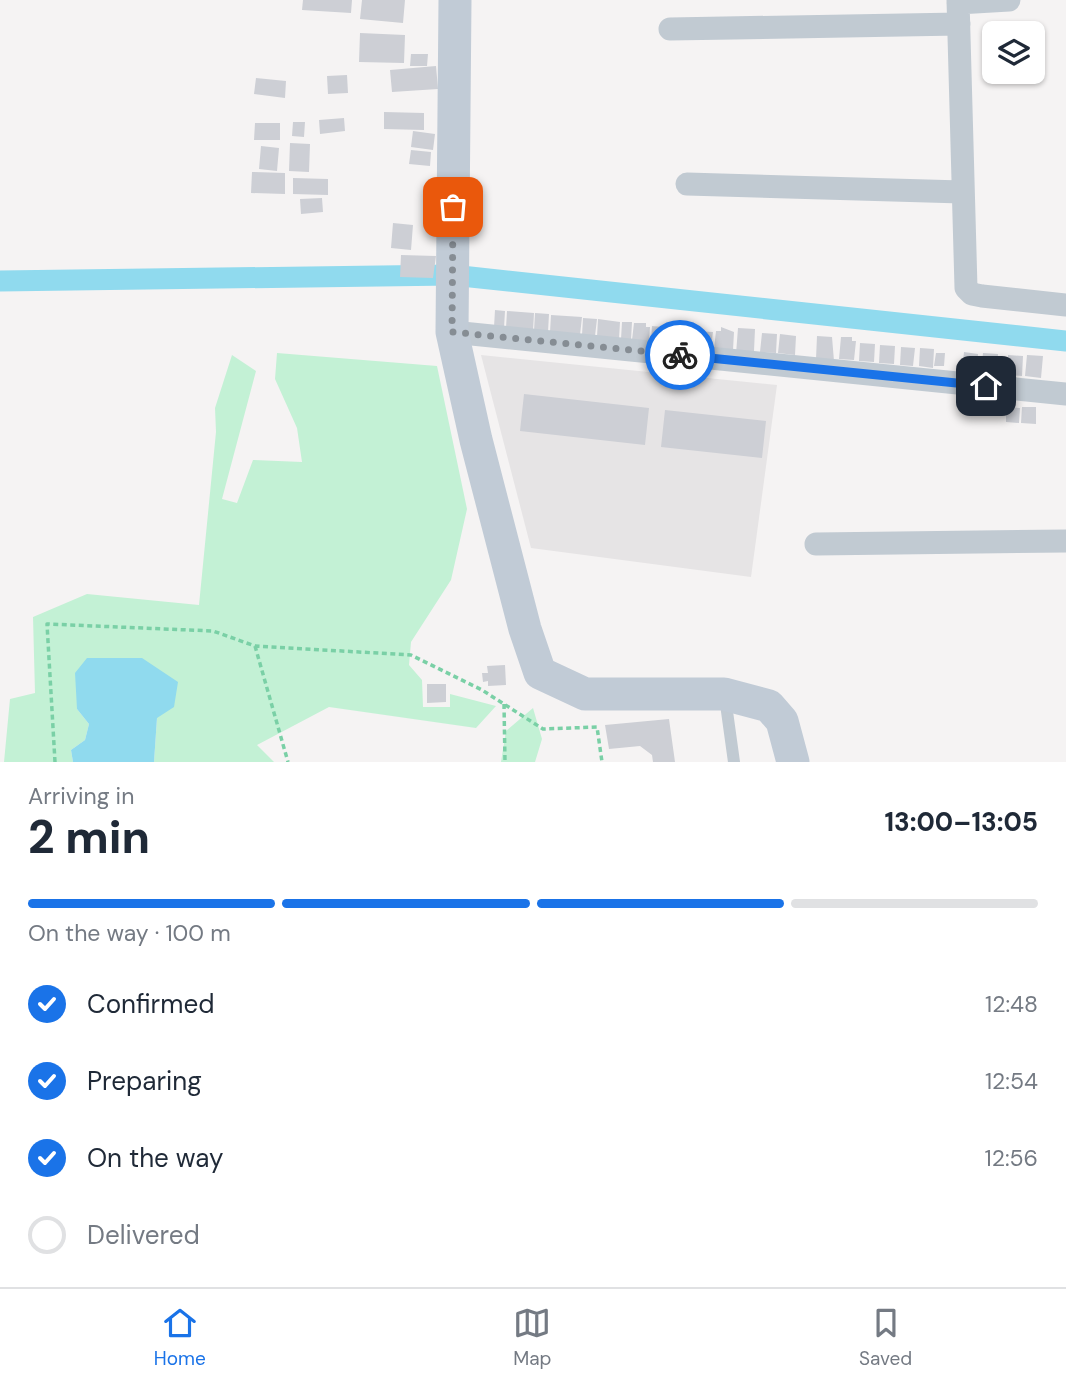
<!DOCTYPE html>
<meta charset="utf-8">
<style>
:root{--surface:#fff;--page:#f2f2f3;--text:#1f2937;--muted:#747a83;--line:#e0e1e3;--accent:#1a73e8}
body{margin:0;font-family:"DM Sans",sans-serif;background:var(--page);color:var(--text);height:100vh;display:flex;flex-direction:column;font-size:26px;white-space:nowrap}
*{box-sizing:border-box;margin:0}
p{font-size:23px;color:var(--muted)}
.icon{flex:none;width:38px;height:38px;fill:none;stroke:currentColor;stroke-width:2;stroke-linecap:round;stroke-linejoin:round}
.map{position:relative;height:762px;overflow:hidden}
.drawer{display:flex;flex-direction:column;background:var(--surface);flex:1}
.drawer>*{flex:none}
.tools{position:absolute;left:982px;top:21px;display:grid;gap:14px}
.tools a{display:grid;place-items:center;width:63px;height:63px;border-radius:10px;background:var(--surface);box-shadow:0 2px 5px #0004;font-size:35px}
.pin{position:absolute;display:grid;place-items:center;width:60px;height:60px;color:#fff;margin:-30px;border-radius:14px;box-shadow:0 4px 10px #0006}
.courier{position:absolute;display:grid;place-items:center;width:70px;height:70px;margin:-35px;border:5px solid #1a73e8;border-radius:50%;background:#fff;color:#222;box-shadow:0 2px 9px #0007}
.headline em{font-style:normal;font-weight:800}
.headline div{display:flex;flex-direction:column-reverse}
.headline{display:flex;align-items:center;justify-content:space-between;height:119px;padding:0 28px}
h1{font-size:46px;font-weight:800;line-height:52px}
.bar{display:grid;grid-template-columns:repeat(4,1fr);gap:10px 7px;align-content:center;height:84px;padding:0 28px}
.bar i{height:9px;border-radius:5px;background:var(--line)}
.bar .selected{background:var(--accent)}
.bar p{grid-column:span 4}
ol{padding:0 28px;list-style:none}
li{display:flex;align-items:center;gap:21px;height:77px}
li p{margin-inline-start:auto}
li .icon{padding:7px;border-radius:50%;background:var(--accent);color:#fff;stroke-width:4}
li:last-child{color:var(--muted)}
li i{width:38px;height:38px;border:4px solid var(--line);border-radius:50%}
.dock{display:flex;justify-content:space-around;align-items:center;height:98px;border-top:2px solid var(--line);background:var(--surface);font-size:19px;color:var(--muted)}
.dock a{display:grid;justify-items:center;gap:4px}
.dock .selected{color:var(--accent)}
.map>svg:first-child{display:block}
.education{fill:#e6e4e5}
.green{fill:#c3f1d5}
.water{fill:#90daee}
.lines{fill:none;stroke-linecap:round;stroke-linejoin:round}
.canal{stroke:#90daee;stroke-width:21}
.building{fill:#cdcfd5}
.path{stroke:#7ad0a6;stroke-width:3.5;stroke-dasharray:5 3.5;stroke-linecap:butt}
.lane{stroke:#c1cad2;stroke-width:12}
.street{stroke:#c1cad2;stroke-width:23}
.secondary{stroke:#c1cbd6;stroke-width:33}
.done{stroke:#868d94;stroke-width:7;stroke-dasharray:0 12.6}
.route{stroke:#1a73e8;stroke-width:9}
</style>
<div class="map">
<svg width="1066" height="762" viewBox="0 0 1066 762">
<rect width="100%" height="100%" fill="#f5f3f3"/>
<path class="education" d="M481 355 777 385 751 577 531 548Z"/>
<path class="green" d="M277 353 437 366 467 509 451 580 411 642 409 665 422 680 423 707H450V694L496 706 476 728 329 707 257 745 274 762H154L157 718 77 709 89 724 85 740 71 750 73 762H4L10 699 35 693 33 617 87 594 199 605 216 432 215 408 232 355 256 371 222 499 237 503 253 460 302 462 297 428 275 379Z
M533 708 542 739 535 762H501L506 731Z"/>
<path class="water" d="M87 658H142L178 682 174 707 157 718 154 762H73L71 750 85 740 89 724 77 709 75 673Z"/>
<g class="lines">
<path class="canal" d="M0 281 452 275 1066 341"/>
</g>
<path class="building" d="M303 0H352L351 13 302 10Z
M362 0H405L403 23 360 19Z
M360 33 405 35 404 63 359 62Z
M411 54H428L427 66H410Z
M436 66 438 89 392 92 390 70Z
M347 75 348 93 328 94 327 76Z
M256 78 286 81 285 98 254 94Z
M384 112 424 113V130L384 129Z
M344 118 345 131 320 134 319 120Z
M293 122H305L304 137 292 136Z
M255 123H280V140H254Z
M413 131 435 134 433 150 411 147Z
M290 143 310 144 309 172 289 171Z
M261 146 279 148 277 171 259 169Z
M411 150 431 152 430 166 409 164Z
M252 172 285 173V194L251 193Z
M293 178 328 179V195L293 194Z
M322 198 323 212 301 214 300 199Z
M393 223 413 225 411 250 391 248Z
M401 255 436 256 433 278 400 277Z
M495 310 505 311 504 328 494 327Z
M507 311 534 313 533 331 506 328Z
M535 313 549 314 548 332 534 331Z
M551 315 582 317 580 335 550 332Z
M583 318 597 319 595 336 582 335Z
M598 319 620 322 619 339 597 337Z
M622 322H632L631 340 621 339Z
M634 323H646V327H650L649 341 632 340Z
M652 326 663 327 662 342H651Z
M721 327 734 332 733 350 714 349 716 331H721Z
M738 328 755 329 754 351 736 354Z
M665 329 690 331 689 346 664 344Z
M694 331 713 332 711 348 693 347Z
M762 333 777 334 776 353 760 352Z
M780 334 796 336 795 355 778 353Z
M817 336 832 337 834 361 816 359Z
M841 337H852V341H856L854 360 839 359Z
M860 343 875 344 874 362 859 361Z
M880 345 895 346 894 364 879 363Z
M901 347 915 348 913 366 900 365Z
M920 348 934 349 933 368 919 366Z
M964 352 978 354 977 373 962 372Z
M936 353H945L944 366H934Z
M983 353 998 354 997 374 981 372Z
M1008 355 1023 356 1022 376 1007 375Z
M1027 355 1043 356 1041 378 1025 376Z
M524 394 649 408 645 445 520 431Z
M1006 407 1020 408 1019 423 1006 422Z
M1022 407H1036V424L1021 423Z
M665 410 766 421 762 458 661 447Z
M505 665 506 685 488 686V681L483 682 482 673H488L487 666Z
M427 684H446V702L427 703Z
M669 719 675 762H653L652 755 640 746 609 749 605 725Z"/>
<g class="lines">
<path class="path" d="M255 646 288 762
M504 704 505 762
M55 762 47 624 213 631 255 646 411 655 482 690 543 729 597 727 602 762"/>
<path class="lane" d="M725 697 734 762"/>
<path class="street" d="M958 0 966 288 972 294 982 296 1066 305
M958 3 1009 0
M670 29 959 24
M687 184 962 192
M452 332 1066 394
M816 544 1066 541"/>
<path class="secondary" d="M455 0 452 332 476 440 525 629 540 673 585 694H724L769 706 782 721 793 762"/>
</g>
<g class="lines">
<path class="done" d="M453 207 452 332 680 355"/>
<path class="route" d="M680 355 986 386"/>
</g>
</svg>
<div class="tools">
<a><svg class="icon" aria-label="layers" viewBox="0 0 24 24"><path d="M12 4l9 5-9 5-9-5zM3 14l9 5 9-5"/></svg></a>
</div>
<div class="pin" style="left:453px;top:207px;background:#ea580c"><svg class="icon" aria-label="bag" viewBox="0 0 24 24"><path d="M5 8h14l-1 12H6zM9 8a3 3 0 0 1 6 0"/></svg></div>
<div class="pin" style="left:986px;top:386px;background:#1f2937"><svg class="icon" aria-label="home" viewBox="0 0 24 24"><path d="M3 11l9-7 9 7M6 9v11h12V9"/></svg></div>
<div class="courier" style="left:680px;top:355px"><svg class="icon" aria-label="bike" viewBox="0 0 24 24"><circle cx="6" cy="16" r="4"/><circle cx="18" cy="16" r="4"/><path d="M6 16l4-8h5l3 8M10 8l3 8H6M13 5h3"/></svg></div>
</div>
<section class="drawer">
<div class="headline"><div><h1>2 min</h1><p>Arriving in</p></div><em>13:00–13:05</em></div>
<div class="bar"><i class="selected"></i><i class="selected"></i><i class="selected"></i><i></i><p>On the way · 100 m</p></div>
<ol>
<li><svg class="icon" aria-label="check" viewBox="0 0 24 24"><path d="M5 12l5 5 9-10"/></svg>Confirmed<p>12:48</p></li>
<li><svg class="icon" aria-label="check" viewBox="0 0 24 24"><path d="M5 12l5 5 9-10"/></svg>Preparing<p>12:54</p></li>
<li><svg class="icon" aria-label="check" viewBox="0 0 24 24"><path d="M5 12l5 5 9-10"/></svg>On the way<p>12:56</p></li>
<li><i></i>Delivered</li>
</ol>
</section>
<nav class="dock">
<a class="selected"><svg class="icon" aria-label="home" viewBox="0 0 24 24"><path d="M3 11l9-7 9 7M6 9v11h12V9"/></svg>Home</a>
<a><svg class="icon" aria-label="map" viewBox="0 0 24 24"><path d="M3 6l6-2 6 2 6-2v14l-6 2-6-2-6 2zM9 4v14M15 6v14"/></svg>Map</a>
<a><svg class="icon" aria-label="saved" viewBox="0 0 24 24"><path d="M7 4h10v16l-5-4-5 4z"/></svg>Saved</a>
</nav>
